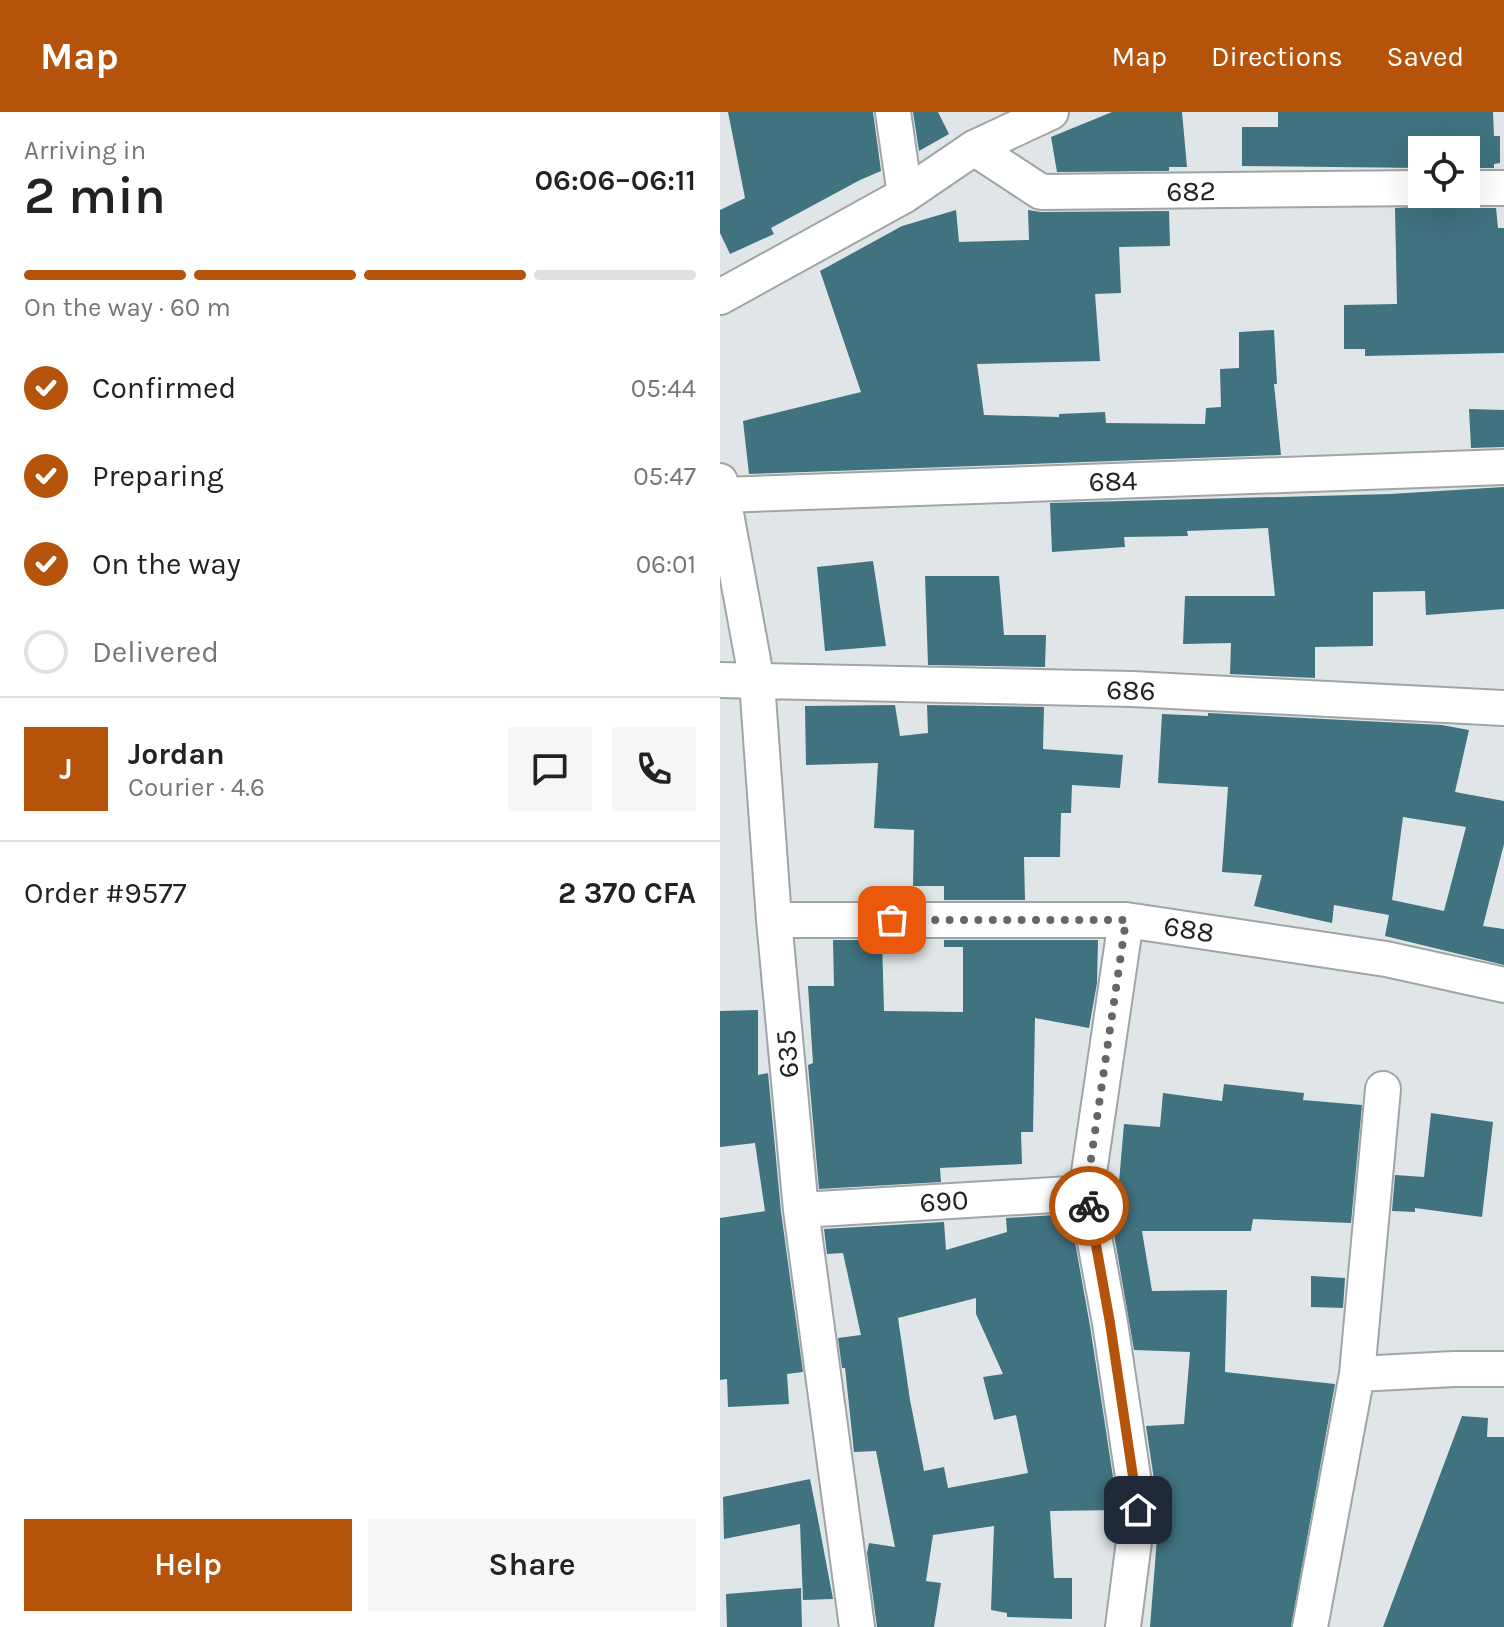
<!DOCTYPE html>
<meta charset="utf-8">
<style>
:root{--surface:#fff;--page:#f6f6f6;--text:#222;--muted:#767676;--line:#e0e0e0;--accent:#b45309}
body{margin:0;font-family:Karla,sans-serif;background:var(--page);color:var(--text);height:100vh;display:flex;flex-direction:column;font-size:30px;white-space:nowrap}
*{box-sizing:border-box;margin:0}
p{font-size:26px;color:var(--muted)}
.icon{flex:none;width:44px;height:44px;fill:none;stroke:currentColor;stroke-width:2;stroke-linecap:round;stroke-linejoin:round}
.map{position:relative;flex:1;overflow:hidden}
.details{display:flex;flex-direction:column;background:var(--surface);width:720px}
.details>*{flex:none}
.buttons{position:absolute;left:688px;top:24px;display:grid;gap:16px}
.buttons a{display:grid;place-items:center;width:72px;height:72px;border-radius:0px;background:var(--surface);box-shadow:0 8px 32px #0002;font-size:40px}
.pin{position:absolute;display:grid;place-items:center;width:68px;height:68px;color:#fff;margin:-34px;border-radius:16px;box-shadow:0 4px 12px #0006}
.courier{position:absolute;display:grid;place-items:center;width:80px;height:80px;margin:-40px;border:6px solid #b45309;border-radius:50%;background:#fff;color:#222;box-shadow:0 2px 10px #0007}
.head em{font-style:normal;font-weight:600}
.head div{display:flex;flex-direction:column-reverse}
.head{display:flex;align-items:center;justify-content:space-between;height:136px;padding:0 24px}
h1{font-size:52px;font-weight:600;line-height:60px}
.bar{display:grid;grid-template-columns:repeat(4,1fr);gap:12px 8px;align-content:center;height:96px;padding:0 24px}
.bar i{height:10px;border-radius:6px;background:var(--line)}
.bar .current{background:var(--accent)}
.bar p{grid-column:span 4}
.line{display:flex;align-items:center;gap:20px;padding:0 24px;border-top:2px solid var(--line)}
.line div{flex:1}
.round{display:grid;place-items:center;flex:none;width:84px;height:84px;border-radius:0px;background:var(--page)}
ol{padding:0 24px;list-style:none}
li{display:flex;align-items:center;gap:24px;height:88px}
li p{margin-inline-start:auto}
li .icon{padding:8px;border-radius:50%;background:var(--accent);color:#fff;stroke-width:4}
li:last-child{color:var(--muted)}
li i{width:44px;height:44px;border:4px solid var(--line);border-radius:50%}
.action{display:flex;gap:16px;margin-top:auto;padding:16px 24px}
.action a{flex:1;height:92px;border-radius:0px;background:var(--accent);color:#fff;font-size:32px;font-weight:600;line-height:92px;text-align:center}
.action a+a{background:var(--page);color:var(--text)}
header{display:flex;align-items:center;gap:48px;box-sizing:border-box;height:112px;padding:0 40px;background:var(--accent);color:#fff}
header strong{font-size:38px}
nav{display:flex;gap:44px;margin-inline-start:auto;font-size:28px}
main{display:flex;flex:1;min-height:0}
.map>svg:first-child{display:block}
.building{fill:#40727f;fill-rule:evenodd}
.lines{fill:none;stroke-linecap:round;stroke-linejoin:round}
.minor-casing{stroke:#9fa5a6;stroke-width:38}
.minor{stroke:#fff;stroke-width:34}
.done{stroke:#646768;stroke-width:8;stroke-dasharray:0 14.4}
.route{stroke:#b45309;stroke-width:10}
.labels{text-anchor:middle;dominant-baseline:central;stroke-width:8;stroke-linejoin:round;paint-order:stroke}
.street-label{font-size:28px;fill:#212323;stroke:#fff}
</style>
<header>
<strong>Map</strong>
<nav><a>Map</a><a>Directions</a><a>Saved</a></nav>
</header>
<main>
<section class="details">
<div class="head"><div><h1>2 min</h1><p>Arriving in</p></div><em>06:06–06:11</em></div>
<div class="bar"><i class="current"></i><i class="current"></i><i class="current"></i><i></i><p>On the way · 60 m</p></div>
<ol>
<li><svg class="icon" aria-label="check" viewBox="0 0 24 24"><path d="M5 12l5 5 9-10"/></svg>Confirmed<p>05:44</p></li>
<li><svg class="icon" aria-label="check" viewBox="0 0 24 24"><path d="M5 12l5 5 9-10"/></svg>Preparing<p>05:47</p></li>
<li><svg class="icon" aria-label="check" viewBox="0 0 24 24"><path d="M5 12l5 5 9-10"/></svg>On the way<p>06:01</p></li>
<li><i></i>Delivered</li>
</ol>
<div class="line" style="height:144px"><b class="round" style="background:var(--accent);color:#fff">J</b><div><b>Jordan</b><p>Courier · 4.6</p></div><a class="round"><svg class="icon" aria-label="chat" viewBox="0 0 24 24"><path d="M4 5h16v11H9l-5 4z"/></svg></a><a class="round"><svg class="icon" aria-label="phone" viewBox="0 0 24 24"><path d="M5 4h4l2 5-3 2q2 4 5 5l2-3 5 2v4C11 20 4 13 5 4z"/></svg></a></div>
<div class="line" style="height:104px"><div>Order #9577</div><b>2 370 CFA</b></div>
<div class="action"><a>Help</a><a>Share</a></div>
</section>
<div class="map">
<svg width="784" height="1515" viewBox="0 0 784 1515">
<rect width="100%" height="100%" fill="#e0e6e7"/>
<path class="building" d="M8 0H153L161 59 140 68 51 116 54 122 10 142 0 121V98L25 86Z
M193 0H218L229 22 199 39Z
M392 0H462L467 55H449V59L337 60 331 25Z
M558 0H773L774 24H780V51L774 52V56H746V38H702V56L522 54V15H558Z
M721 82H728L735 93 745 96H776L778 116H784V241L645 244V237H624V193L677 192 675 96 711 94Z
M236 98 239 130 309 128 308 98 321 100 449 99 450 134 399 135 401 181 375 182 380 249 257 252 264 303 339 305V302L385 300 386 311 485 312 486 296 501 295 500 257 519 256V220L554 218 557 272H554L561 343 29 362 23 309 141 280 100 159 182 114Z
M749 297 784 298V335L751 336Z
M784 375V497L706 503 705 479 653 480V534L595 535V566L510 562 511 531 463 532 465 484H555L548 416 467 419 468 424 404 425 405 435 332 440 330 391 670 382Z
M153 449 166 534 105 539 97 455Z
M205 464H279L284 523H326L325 555 208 553Z
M175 593 180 624 208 621 207 593 324 595 323 637 403 643 400 676 352 673 351 701H341L340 745H304L305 788H224V774H193L194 718 154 716 158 651 86 653 85 594Z
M488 601 722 613 749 618 735 680 784 689V732L763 814 784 817V853L665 824 669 803 614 793 612 811 534 794 542 763 502 760 508 675 438 671 442 602 488 604ZM683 705 746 715 724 799 672 788 671 796Z
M113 828H162L164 899 243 900V835H224V828H378L377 871 369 916 315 906 313 1020H301L302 1052 220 1056 221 1070 99 1077 88 953 93 951 88 874H114Z
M38 898V963L48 961 61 1100 83 1260 67 1262 69 1292 8 1295 7 1267 0 1268V1106L45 1099 35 1031 0 1035V899Z
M504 972 584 981 583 988 642 993 631 1111 533 1107 531 1119H422L432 1179 507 1178 505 1260 615 1272 571 1515H430L439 1401 426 1314 464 1312 470 1240 414 1238 389 1093H397L404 1012 440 1015 443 981 502 989Z
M711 1001 773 1010 762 1105 695 1096V1100L672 1099 675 1063 704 1065Z
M350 1102 370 1214 398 1398 330 1399 334 1466H352V1507L287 1505V1501L271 1498 274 1414 213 1423 206 1469 221 1471 214 1515H157L147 1441 149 1431 175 1435 156 1339 134 1340 125 1256H122L118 1226 141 1223 123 1141 107 1142 104 1117 224 1110 226 1138 287 1120 286 1106ZM256 1186V1202L283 1262 263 1265 274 1308 296 1303 308 1361 228 1376 224 1355 204 1359 190 1288 178 1206Z
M591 1164 625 1166 623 1196 591 1195Z
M742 1304 768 1306 767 1325H784V1515H663Z
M90 1367 96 1397 113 1487 83 1488 80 1412 4 1427 3 1385Z
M81 1476 82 1515H7L6 1482Z"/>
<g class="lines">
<g class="minor-casing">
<path id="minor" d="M173 0 185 83
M254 36 321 80 702 76
M746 76H784
M0 185 185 83 254 36 331 0
M0 369 37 570 54 808 81 1098 137 1515
M3 383 784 355
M0 568 412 577 784 596
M54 808H406L666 847 784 873
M81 1098 366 1081
M637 1262 663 977
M403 1515 418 1398 390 1211 366 1081 406 808
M590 1515 637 1262 734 1257H784"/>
</g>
<use href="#minor" class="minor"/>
</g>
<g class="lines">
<path class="done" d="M172 808H406L366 1081 369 1094"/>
<path class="route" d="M369 1094 390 1211 418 1398"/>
</g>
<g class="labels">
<g class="street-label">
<text transform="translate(471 79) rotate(-1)">682</text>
<text transform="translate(393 369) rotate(-2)">684</text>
<text transform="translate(411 578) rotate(2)">686</text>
<text transform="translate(469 817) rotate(9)">688</text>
<text transform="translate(67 942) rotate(-95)">635</text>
<text transform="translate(224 1089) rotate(-4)">690</text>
</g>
</g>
</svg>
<div class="buttons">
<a><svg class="icon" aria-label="locate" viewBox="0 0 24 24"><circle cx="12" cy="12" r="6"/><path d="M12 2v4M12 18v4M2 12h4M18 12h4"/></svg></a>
</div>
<div class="pin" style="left:172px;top:808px;background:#ea580c"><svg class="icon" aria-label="bag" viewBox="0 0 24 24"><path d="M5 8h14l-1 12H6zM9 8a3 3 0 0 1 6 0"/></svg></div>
<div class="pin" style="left:418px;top:1398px;background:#1f2937"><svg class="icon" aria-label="home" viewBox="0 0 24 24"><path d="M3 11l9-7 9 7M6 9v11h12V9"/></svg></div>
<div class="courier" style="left:369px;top:1094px"><svg class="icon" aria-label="bike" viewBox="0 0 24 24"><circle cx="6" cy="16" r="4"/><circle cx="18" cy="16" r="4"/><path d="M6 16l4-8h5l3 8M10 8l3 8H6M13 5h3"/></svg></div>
</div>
</main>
